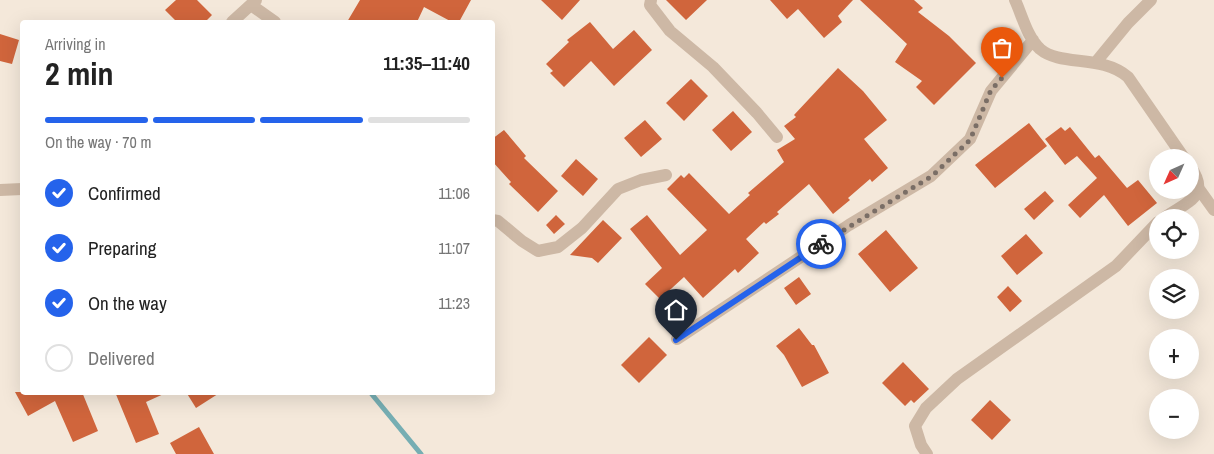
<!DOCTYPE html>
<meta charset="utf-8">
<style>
:root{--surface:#fff;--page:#f6f6f6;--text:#222;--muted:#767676;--line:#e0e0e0;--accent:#2563eb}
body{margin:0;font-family:"Archivo Narrow",sans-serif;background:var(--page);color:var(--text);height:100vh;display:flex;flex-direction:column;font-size:19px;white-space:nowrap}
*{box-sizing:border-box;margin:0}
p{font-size:16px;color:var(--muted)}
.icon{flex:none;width:28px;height:28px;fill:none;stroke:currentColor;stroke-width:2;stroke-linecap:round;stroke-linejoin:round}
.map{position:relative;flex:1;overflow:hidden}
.panel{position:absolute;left:20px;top:20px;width:475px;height:375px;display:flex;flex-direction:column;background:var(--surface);border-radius:5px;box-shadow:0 5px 20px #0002}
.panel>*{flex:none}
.needle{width:32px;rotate:225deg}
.controls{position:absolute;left:1149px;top:149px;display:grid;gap:10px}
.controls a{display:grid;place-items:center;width:50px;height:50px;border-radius:50%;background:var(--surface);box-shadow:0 5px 20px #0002;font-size:25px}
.pin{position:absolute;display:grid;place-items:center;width:42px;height:42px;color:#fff;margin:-51px -21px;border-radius:50% 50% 50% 0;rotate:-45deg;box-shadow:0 0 5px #0007}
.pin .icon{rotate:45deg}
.courier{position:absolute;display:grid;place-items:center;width:50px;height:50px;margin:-25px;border:4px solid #2563eb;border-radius:50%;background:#fff;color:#222;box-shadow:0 1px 6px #0007}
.overview em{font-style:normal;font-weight:700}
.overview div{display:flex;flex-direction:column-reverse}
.overview{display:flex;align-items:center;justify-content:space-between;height:85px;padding:0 25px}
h1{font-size:32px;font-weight:700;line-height:38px}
.bar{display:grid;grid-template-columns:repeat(4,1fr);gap:8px 5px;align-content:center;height:60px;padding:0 25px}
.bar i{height:6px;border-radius:4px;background:var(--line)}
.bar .selected{background:var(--accent)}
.bar p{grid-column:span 4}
ol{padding:0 25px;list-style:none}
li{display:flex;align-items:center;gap:15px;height:55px}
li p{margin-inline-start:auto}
li .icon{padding:5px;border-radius:50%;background:var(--accent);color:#fff;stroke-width:4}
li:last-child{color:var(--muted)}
li i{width:28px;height:28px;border:2px solid var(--line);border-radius:50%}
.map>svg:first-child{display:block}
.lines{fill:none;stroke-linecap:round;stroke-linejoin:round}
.stream{stroke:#76aeb3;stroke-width:5}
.building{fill:#d0653c}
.street{stroke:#cdb8a5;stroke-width:12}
.done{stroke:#7a6e66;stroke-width:5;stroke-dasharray:0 9}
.route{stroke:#2563eb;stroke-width:6}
</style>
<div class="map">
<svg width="1214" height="454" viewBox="0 0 1214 454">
<rect width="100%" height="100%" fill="#f4e8da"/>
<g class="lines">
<path class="stream" d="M370 392 421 454"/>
</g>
<path class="building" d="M176 0H197L212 15 205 22H177L165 10Z
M360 0H471L459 22H452L424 7 417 22H347Z
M541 0H580L562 20Z
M666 0H707L686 20Z
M770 0H853L838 16 842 22 824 38 798 9 787 19Z
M860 0H914L923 8 918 12 949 36 976 63 934 105 916 87 922 81 895 62 907 44Z
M590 22 613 49 634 30 652 50 614 86 591 61 564 87 550 73 553 71 546 64 569 42 567 40Z
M0 34 19 40 12 64 0 61Z
M838 68 863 91 887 120 864 139 888 168 872 182 870 179 848 198 850 200 833 214 809 184 777 212 779 214 766 224 764 222 746 239 759 253 738 273 735 269 703 298 684 277 660 299 645 284 662 268 630 229 647 215 680 255 707 230 667 189 681 175 684 178 689 173 729 214 750 195 748 193 784 162 777 150 795 139 784 126 796 117 794 115Z
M691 79 708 96 684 121 666 103Z
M733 111 752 132 731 151 712 130Z
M645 120 662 139 641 157 624 138Z
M1029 123 1047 146 995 188 975 165Z
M1061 127 1065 131 1070 127 1095 158 1099 155 1127 188 1138 180 1157 203 1128 226 1104 195 1080 218 1068 205 1097 178 1077 156 1065 165 1045 139Z
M504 130 526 156 524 158 558 191 538 212 509 184 511 182 492 161V139Z
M576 159 598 179 583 196 561 176Z
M1045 191 1054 201 1034 220 1024 209Z
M556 215 565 224 554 234 546 225Z
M603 220 622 238 598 263 592 258 570 255Z
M886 230 918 268 890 292 858 254Z
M1026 234 1043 253 1017 275 1001 256Z
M799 277 811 294 796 305 784 288Z
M1008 286 1022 301 1010 312 997 297Z
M799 328 812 345H814L829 373 802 387 784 355 776 346Z
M649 337 667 355 639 383 621 365Z
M903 362 929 389 914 403 911 400 905 406 882 383Z
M15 392H82L98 431 73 442 55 401 28 416Z
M115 392H168L146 402 159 434 136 443Z
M186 392H221L196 408Z
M990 400 1011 420 992 440 971 420Z
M199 427 214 454H176L170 443Z"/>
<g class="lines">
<path class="street" d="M651 0 650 5 670 31 713 67 757 113 777 137
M1015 0C1022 15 1027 37 1040 49 1061 67 1101 54 1128 77L1184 158
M251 5 275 22
M232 22 256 0
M1096 62 1128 23 1151 0
M1199 189 1214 210
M0 190 22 189
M1164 218C1186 202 1212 197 1190 166
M492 220 498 221 522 241 538 251 558 247 582 228 618 189 641 180 666 175
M677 339 849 225 931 176 970 139 991 91 1033 40
M927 454 921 445 915 426 926 408 957 379 1116 266 1158 222"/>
</g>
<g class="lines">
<path class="done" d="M821 244 932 176 970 140 991 90 1002 78"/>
<path class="route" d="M676 340 821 244"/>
</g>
</svg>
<div class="controls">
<a><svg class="needle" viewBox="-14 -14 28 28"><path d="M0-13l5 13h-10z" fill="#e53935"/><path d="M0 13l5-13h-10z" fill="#767676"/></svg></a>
<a><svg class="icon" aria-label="locate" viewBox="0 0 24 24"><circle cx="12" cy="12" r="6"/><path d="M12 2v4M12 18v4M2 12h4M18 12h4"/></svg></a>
<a><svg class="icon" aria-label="layers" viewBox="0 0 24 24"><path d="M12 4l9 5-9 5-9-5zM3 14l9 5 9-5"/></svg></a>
<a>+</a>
<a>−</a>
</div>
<div class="pin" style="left:1002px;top:78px;background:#ea580c"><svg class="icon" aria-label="bag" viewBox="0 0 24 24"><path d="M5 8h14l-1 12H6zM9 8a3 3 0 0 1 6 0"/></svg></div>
<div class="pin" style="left:676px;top:340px;background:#1f2937"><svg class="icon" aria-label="home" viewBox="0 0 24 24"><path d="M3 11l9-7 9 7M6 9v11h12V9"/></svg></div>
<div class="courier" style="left:821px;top:244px"><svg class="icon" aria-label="bike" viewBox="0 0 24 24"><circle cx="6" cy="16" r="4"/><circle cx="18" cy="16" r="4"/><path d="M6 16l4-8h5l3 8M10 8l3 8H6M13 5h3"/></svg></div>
<section class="panel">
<div class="overview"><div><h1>2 min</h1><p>Arriving in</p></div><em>11:35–11:40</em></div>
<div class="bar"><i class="selected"></i><i class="selected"></i><i class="selected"></i><i></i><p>On the way · 70 m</p></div>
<ol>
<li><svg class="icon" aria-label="check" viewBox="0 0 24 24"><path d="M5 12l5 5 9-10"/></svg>Confirmed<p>11:06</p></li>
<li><svg class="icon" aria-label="check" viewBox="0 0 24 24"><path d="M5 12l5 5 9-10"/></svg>Preparing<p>11:07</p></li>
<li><svg class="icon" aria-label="check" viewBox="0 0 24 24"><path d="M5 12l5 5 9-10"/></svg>On the way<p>11:23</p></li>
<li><i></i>Delivered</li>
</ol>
</section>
</div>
